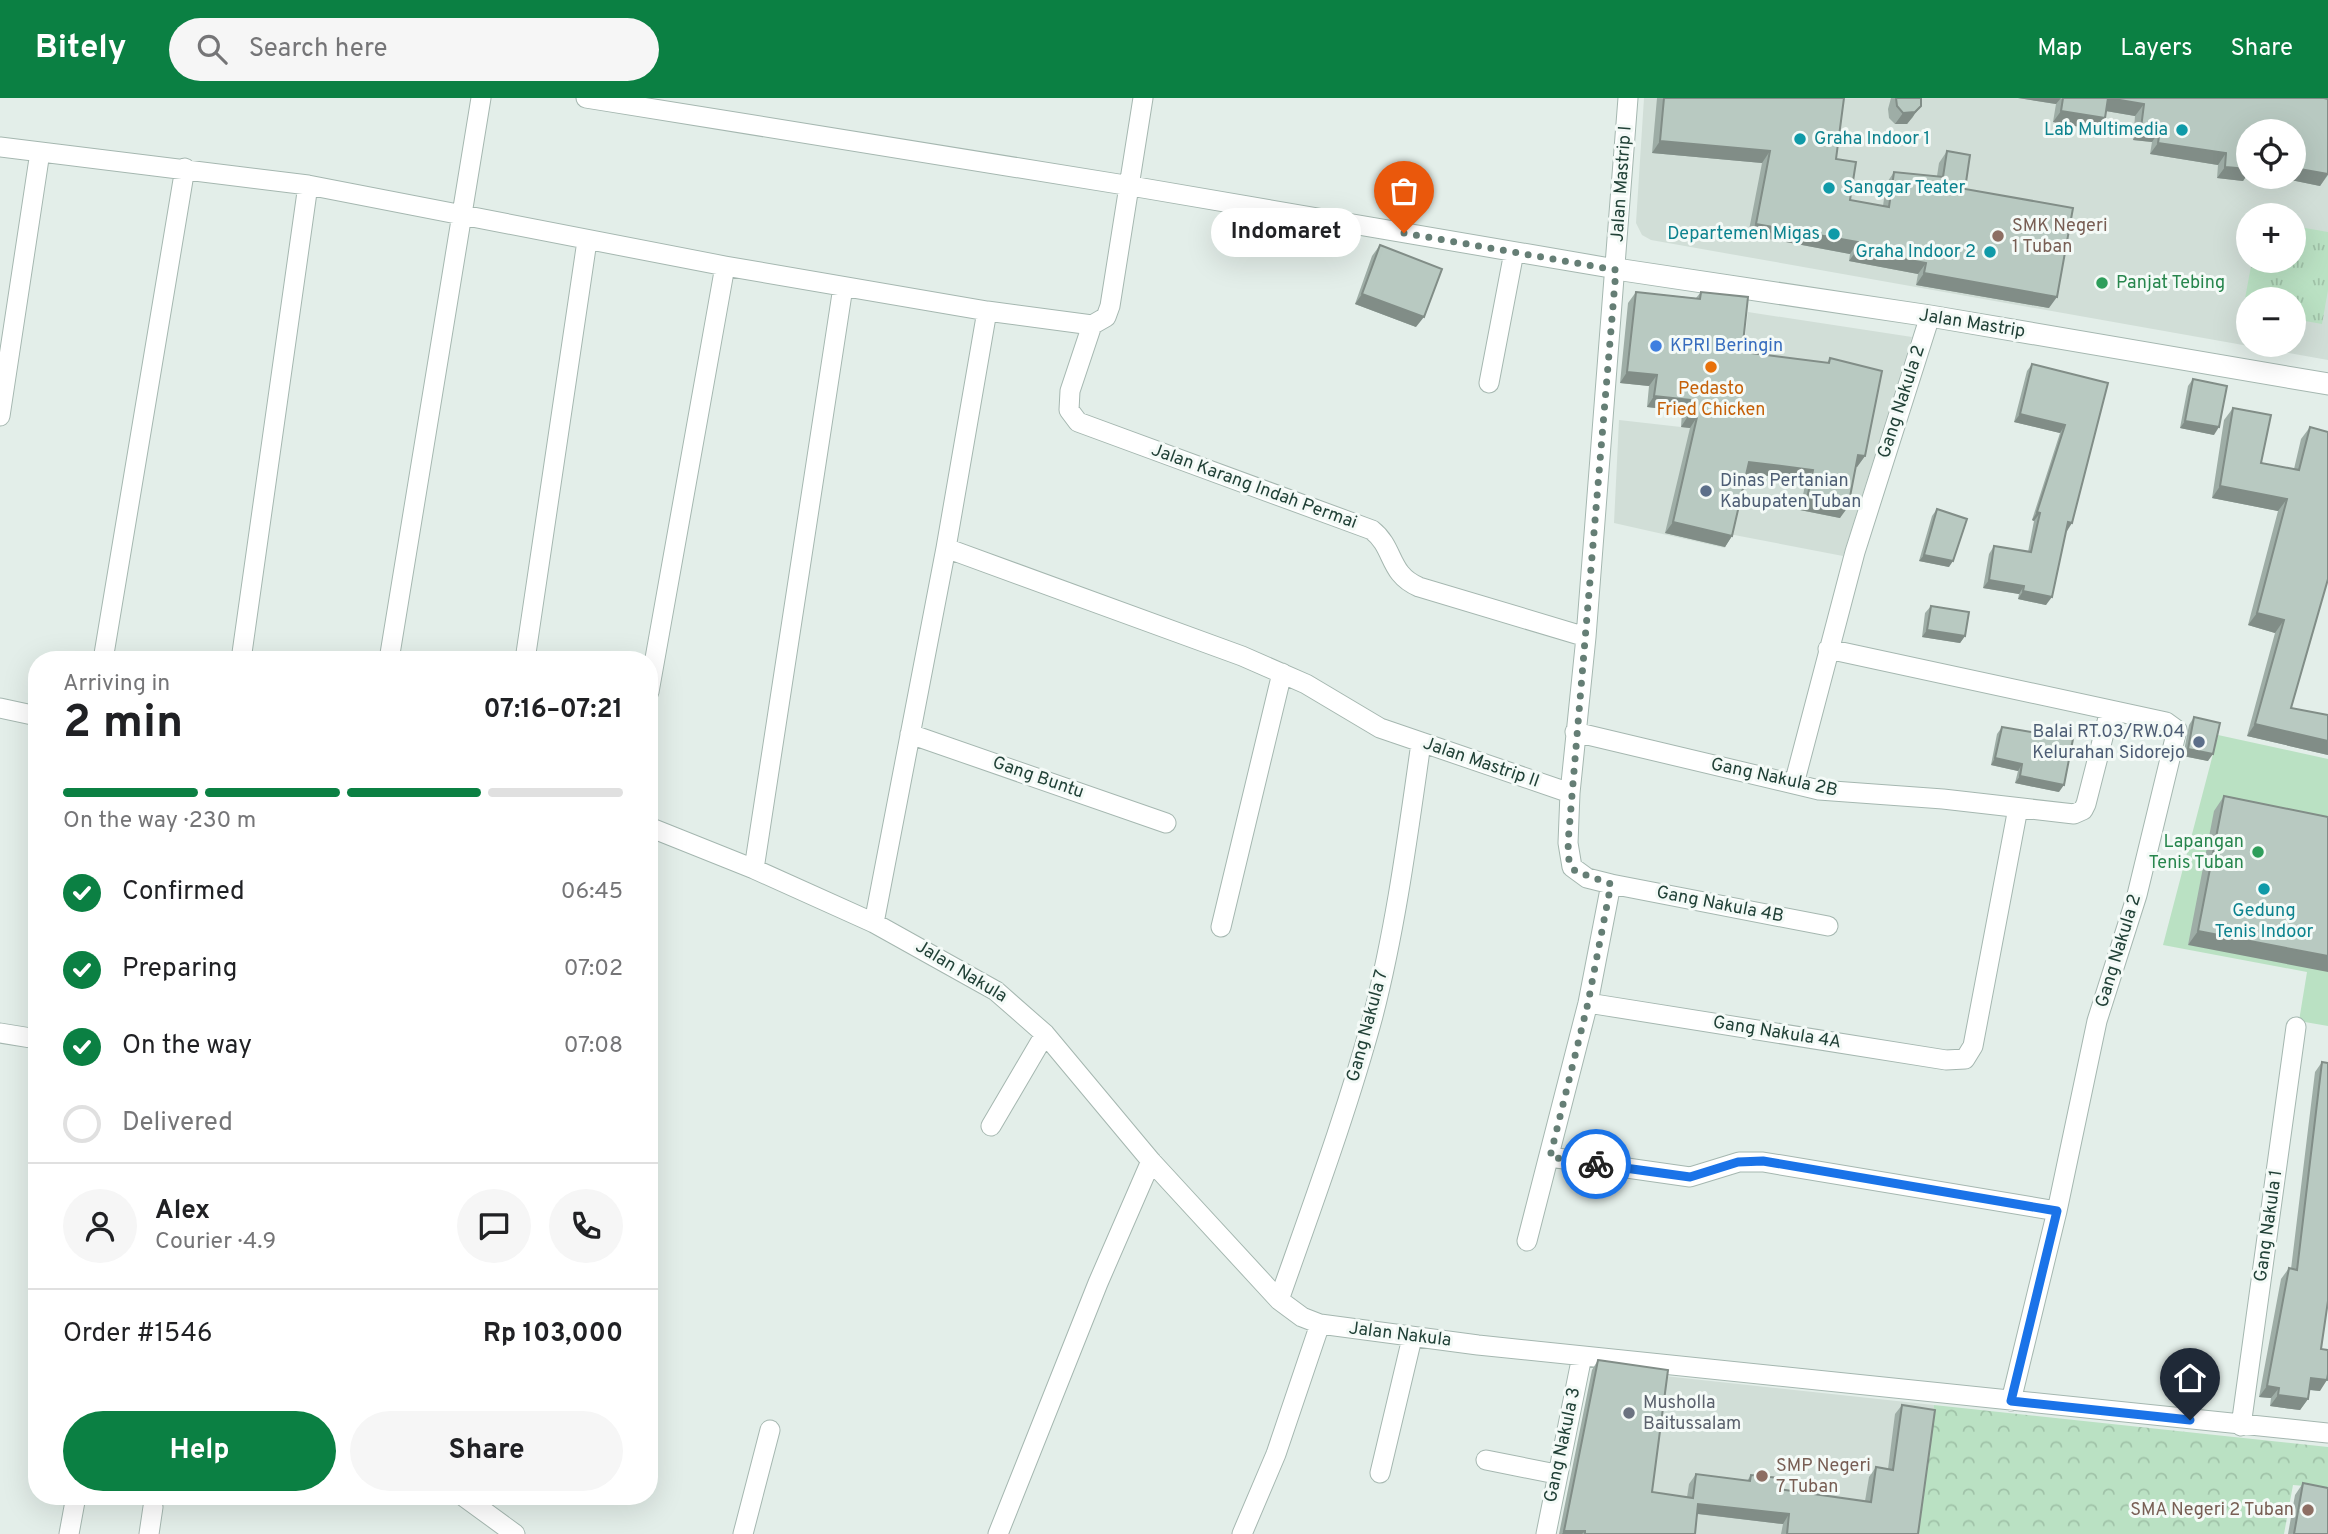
<!DOCTYPE html>
<meta charset="utf-8">
<style>
:root{--surface:#fff;--page:#f6f6f6;--text:#202124;--muted:#757577;--line:#e0e0e0;--accent:#0b8043}
body{margin:0;font-family:Overpass,sans-serif;background:var(--page);color:var(--text);height:100vh;display:flex;flex-direction:column;font-size:26px;white-space:nowrap}
*{box-sizing:border-box;margin:0}
p{font-size:23px;color:var(--muted)}
.icon{flex:none;width:38px;height:38px;fill:none;stroke:currentColor;stroke-width:2;stroke-linecap:round;stroke-linejoin:round}
.map{position:relative;flex:1;overflow:hidden}
.drawer{position:absolute;left:28px;top:553px;width:630px;height:854px;display:flex;flex-direction:column;background:var(--surface);border-radius:28px;box-shadow:0 7px 28px #0002}
.drawer>*{flex:none}
.controls{position:absolute;left:2236px;top:21px;display:grid;gap:14px}
.controls a{display:grid;place-items:center;width:70px;height:70px;border-radius:50%;background:var(--surface);box-shadow:0 7px 28px #0002;font-size:35px}
.pin{position:absolute;display:grid;place-items:center;width:60px;height:60px;color:#fff;margin:-72px -30px;border-radius:50% 50% 50% 0;rotate:-45deg;box-shadow:0 0 7px #0007}
.pin .icon{rotate:45deg}
.courier{position:absolute;display:grid;place-items:center;width:70px;height:70px;margin:-35px;border:5px solid #1a73e8;border-radius:50%;background:#fff;color:#222;box-shadow:0 2px 9px #0007}
.bubble{position:absolute;height:49px;border-radius:24px;background:var(--surface);box-shadow:0 7px 28px #0002;font-size:23px;font-weight:700;line-height:49px;text-align:center}
.summary em{font-style:normal;font-weight:700}
.summary div{display:flex;flex-direction:column-reverse}
.summary{display:flex;align-items:center;justify-content:space-between;height:119px;padding:0 35px}
h1{font-size:46px;font-weight:700;line-height:52px}
.bar{display:grid;grid-template-columns:repeat(4,1fr);gap:10px 7px;align-content:center;height:84px;padding:0 35px}
.bar i{height:9px;border-radius:5px;background:var(--line)}
.bar .selected{background:var(--accent)}
.bar p{grid-column:span 4}
.line{display:flex;align-items:center;gap:18px;padding:0 35px;border-top:2px solid var(--line)}
.line div{flex:1}
.round{display:grid;place-items:center;flex:none;width:74px;height:74px;border-radius:37px;background:var(--page)}
ol{padding:0 35px;list-style:none}
li{display:flex;align-items:center;gap:21px;height:77px}
li p{margin-inline-start:auto}
li .icon{padding:7px;border-radius:50%;background:var(--accent);color:#fff;stroke-width:4}
li:last-child{color:var(--muted)}
li i{width:38px;height:38px;border:4px solid var(--line);border-radius:50%}
.button{display:flex;gap:14px;margin-top:auto;padding:14px 35px}
.button a{flex:1;height:80px;border-radius:42px;background:var(--accent);color:#fff;font-size:28px;font-weight:700;line-height:80px;text-align:center}
.button a+a{background:var(--page);color:var(--text)}
header{display:flex;align-items:center;gap:42px;box-sizing:border-box;height:98px;padding:0 35px;background:var(--accent);color:#fff}
header strong{font-size:33px}
nav{display:flex;gap:38px;margin-inline-start:auto;font-size:24px}
.search{width:490px;height:63px;background:var(--page);display:flex;align-items:center;gap:18px;box-sizing:border-box;padding:0 24px;border-radius:38px;color:var(--muted);font-size:26px}
.map>svg:first-child{display:block}
.built{fill:#d1ded7;fill-rule:evenodd}
.green{fill:#bae1c3}
.forest{fill:url(#forest-crowns)}
.park{fill:url(#park-tufts)}
.lines{fill:none;stroke-linecap:round;stroke-linejoin:round}
.minor-casing{stroke:#a5b7b0;stroke-width:21}
.tertiary-casing{stroke:#a5b7b0;stroke-width:23}
.minor{stroke:#fff;stroke-width:19}
.tertiary{stroke:#fff;stroke-width:21}
.wall{fill:#9eada6}
.shaded-wall{fill:#818d87}
.building{fill:#b8c9c1;stroke:#818d87;stroke-width:2}
.done{stroke:#657e75;stroke-width:7;stroke-dasharray:0 12.6}
.route{stroke:#1a73e8;stroke-width:9}
.culture-dot{fill:#0f9aa8;stroke:#f4faf7;stroke-width:2.5}
.education-dot{fill:#8d6e63;stroke:#f4faf7;stroke-width:2.5}
.leisure-dot{fill:#2e9e5b;stroke:#f4faf7;stroke-width:2.5}
.shop-dot{fill:#3f7fe0;stroke:#f4faf7;stroke-width:2.5}
.food-dot{fill:#e8710a;stroke:#f4faf7;stroke-width:2.5}
.service-dot{fill:#5c6f8a;stroke:#f4faf7;stroke-width:2.5}
.worship-dot{fill:#6b7280;stroke:#f4faf7;stroke-width:2.5}
.labels{text-anchor:middle;dominant-baseline:central;stroke-width:6;stroke-linejoin:round;paint-order:stroke}
.culture-label{font-size:18px;fill:#0d838f;stroke:#f4faf7;text-anchor:end}
.street-label{font-size:18px;fill:#214137;stroke:#f4faf7}
.education-label{font-size:18px;fill:#785e54;stroke:#f4faf7;text-anchor:start}
.leisure-label{font-size:18px;fill:#27864d;stroke:#f4faf7;text-anchor:start}
.shop-label{font-size:18px;fill:#366cbe;stroke:#f4faf7;text-anchor:start}
.food-label{font-size:18px;fill:#c56008;stroke:#f4faf7}
.service-label{font-size:18px;fill:#4e5e75;stroke:#f4faf7;text-anchor:start}
.worship-label{font-size:18px;fill:#5b616d;stroke:#f4faf7;text-anchor:start}
</style>
<header>
<strong>Bitely</strong>
<div class="search"><svg class="icon" aria-label="search" viewBox="0 0 24 24"><circle cx="10" cy="10" r="6"/><path d="M15 15l6 6"/></svg>Search here</div>
<nav><a>Map</a><a>Layers</a><a>Share</a></nav>
</header>
<div class="map">
<svg width="2328" height="1436" viewBox="0 0 2328 1436">
<defs>
<pattern id="forest-crowns" width="20" height="18" patternUnits="userSpaceOnUse" patternTransform="scale(1.75)"><rect width="20" height="18" fill="#bae1c3"/><path d="M2 6a3 3 0 1 1 6 0M12 15a3 3 0 1 1 6 0" fill="none" stroke="#a0c2a8"/></pattern>
<pattern id="park-tufts" width="24" height="20" patternUnits="userSpaceOnUse" patternTransform="scale(1.75)"><rect width="24" height="20" fill="#bae1c3"/><path d="M3 7l-1-3M5 7V3M7 7l1-3M15 17l-1-3M17 17v-4M19 17l1-3" fill="none" stroke="#a0c2a8"/></pattern>
</defs>
<rect width="100%" height="100%" fill="#e3eee9"/>
<path class="built" d="M1644 0H2328V262L1651 142 1642 137 1636 125ZM2249 33H2294V79H2249ZM2249 117H2294V163H2249ZM2249 201H2294V247H2249Z
M1748 214 1912 239 1843 458 1729 436 1725 450 1614 425 1619 322 1734 335Z
M1600 1271 1934 1307 1915 1436H1599Z"/>
<path class="green" d="M2218 637 2328 661V928L2299 923 2307 874 2163 847Z"/>
<path class="forest" d="M1934 1307 2328 1349V1390L2293 1387 2284 1436H1915Z"/>
<path class="park" d="M2294 128 2328 134V192L2322 226 2294 221V201H2249V212L2243 211 2252 163H2294Z"/>
<g class="lines">
<g class="minor-casing">
<path id="minor" d="M586 0 1131 88 1616 171
M0 49 308 87 725 168 987 213 1092 227 1106 219 1110 208 1143 0
M1092 227 1070 293 1069 312 1078 324 1372 432C1395 450 1388 476 1419 489L1586 539
M1489 285 1514 154
M0 318 40 54
M946 450 1242 558 1306 586 1380 630 1570 695 1586 539 1628 0
M1828 551 2166 624 2177 632 2137 797 2097 923 2057 1113 2011 1303
M103 562 185 70
M241 562 308 87
M389 562 481 0
M525 562 587 143
M649 594 725 168
M0 610 37 618
M1575 634 1819 692 1943 701 2074 716 2083 712 2086 706 2110 612
M910 636 1166 725
M1794 686 1855 454 1930 218
M649 729 754 771 874 825 996 893 1045 936 1151 1063 1279 1202 1302 1219 1320 1226 1478 1247 2328 1335
M754 771 843 189
M1611 786 1828 828
M874 825 946 450 987 213
M1221 829 1282 575
M1588 905 1946 962 1965 961 1973 948 2018 710
M0 935 37 941
M991 1028 1045 936
M1550 1059 1690 1079 1739 1064H1763L2057 1113
M1527 1143 1588 905 1611 786 1587 780 1572 769 1568 745 1570 695
M1279 1202C1312 1108 1347 1014 1373 918 1396 829 1408 736 1421 645
M2241 1328 2296 929
M1486 1362 1556 1376
M1380 1375 1412 1240
M463 1398 515 1436
M69 1436 76 1398
M149 1436 153 1409
M743 1436 770 1332
M998 1436 1098 1185 1151 1063
M1242 1436 1276 1356 1320 1226
M1546 1436 1582 1258"/>
</g>
<g class="tertiary-casing">
<path id="tertiary" d="M1616 171 1930 218 2328 286"/>
</g>
<use href="#minor" class="minor"/>
<use href="#tertiary" class="tertiary"/>
</g>
<path class="wall" d="M1657 0H1844L1836 61 1850 102 1883 108 1886 86 1894 74 1937 78 1939 65 1947 53 1965 91 2049 210 1916 187 1918 176 1849 163 1850 156 1748 137 1762 65 1652 55Z
M1891 0H1921L1913 19 1907 26H1895L1889 20 1888 11Z
M2018 0H2324L2328 77 2320 88 2286 81 2287 79H2294V33H2249V74L2243 83 2217 80 2218 67 2150 56 2152 44 2133 42 2135 18 2106 13 2105 20 2097 32 2053 24 2056 6Z
M1380 147 1416 229 1355 206 1372 158Z
M1636 194 1696 200 1701 194 1742 254 1827 265 1830 260 1865 358 1857 369 1856 368 1840 420 1800 412 1806 382 1747 376 1732 438 1725 449 1665 435 1690 330 1681 329 1682 313 1647 309 1649 288 1620 285 1628 205Z
M2032 266 2108 285 2066 433 2046 507 2018 501 2019 496 1983 490 1989 456 1994 448 2028 454 2034 423 2032 422 2060 335 2014 324 2027 273Z
M2193 281 2214 337 2180 330 2188 288Z
M2233 310 2261 365 2294 371 2301 341 2310 329 2291 610 2328 617V657L2247 638 2275 535 2248 527 2278 413 2212 400 2224 322Z
M1937 411 1949 469 1919 463 1932 418Z
M1931 508 1965 538 1960 545 1922 539 1925 515Z
M2194 619 2208 663 2183 658 2189 627Z
M2002 629 2059 694 2015 685 2018 673 1991 667 1997 636Z
M2224 698 2328 719 2188 847 2214 713Z
M2322 964 2327 1209 2321 1251 2320 1293 2309 1292 2308 1301 2300 1312 2270 1308 2271 1300 2259 1299 2281 1181 2289 1170 2291 1171 2315 974Z
M1598 1262 1652 1394 1687 1399 1689 1386 1696 1376 1747 1383 1751 1377 1778 1391 1865 1403 1869 1379 1876 1369 1888 1371 1895 1316 1902 1307 1918 1436H1781L1783 1426 1697 1416 1695 1436H1559L1592 1272Z
M2303 1385 2328 1436H2288L2295 1397Z"/>
<path class="shaded-wall" d="M2018 0H2061L2056 6Z
M2108 0 2144 6 2135 18 2100 12Z
M1921 8 1907 26H1895L1903 15Z
M2061 13 2105 20 2097 32 2053 24Z
M2141 30 2160 32 2152 44 2133 42Z
M1660 43 1770 53 1762 65 1652 55Z
M2158 45 2226 55 2218 67 2150 56Z
M2225 69 2249 71V74L2243 83 2217 80Z
M2294 70 2328 76 2320 88 2286 81 2288 79H2294Z
M1756 126 1858 144 1850 156 1748 137Z
M1857 152 1926 165 1918 176 1849 163Z
M1924 175 2057 199 2049 210 1916 187Z
M1362 196 1424 219 1416 229 1355 206Z
M1627 274 1657 277 1649 288 1620 285Z
M1654 298 1690 302 1682 313 1647 309Z
M2020 316 2065 327 2060 335 2014 324Z
M1688 318 1697 319 1690 330 1681 329Z
M2185 323 2219 329 2214 337 2180 330Z
M1858 357 1865 358 1857 369 1850 367Z
M1749 364 1813 372 1806 382 1742 375Z
M2220 388 2287 401 2278 413 2212 400Z
M1807 401 1848 409 1840 420 1800 412Z
M2037 414 2040 415 2034 423 2032 422Z
M1673 424 1732 438 1725 449 1665 435Z
M2068 424 2072 425 2067 433 2062 431Z
M1924 457 1953 463 1949 469 1919 463Z
M1989 482 2024 488 2019 496 1983 490Z
M2023 493 2052 499 2046 507 2018 501Z
M2257 515 2284 522 2275 535 2248 527Z
M1927 532 1965 538 1960 545 1922 539Z
M2255 626 2328 643V657L2247 638Z
M2188 651 2213 656 2208 663 2183 658Z
M1995 660 2022 666 2018 673 1991 667Z
M2020 678 2064 687 2059 694 2015 685Z
M2198 833 2328 858V874L2188 847Z
M2311 1280 2327 1282 2320 1293 2303 1291Z
M2267 1288 2279 1290 2271 1300 2259 1299Z
M2278 1297 2308 1301 2300 1312 2270 1308Z
M1698 1406 1789 1416 1783 1426 1691 1415Z
M1564 1433H1585L1582 1436H1562Z"/>
<path class="building" d="M1664 0H1844L1836 61 1856 64 1850 102 1889 109 1894 74 1943 79 1947 53 1970 57 1965 91 2073 110 2057 199 1924 175 1926 165 1857 152 1858 144 1756 126 1770 53 1660 43Z
M1896 0H1921V8L1915 14 1903 15 1897 8Z
M2063 0H2324L2328 1V76L2294 70 2298 55 2294 54V33H2249V71L2225 69 2226 55 2158 45 2160 32 2141 30 2144 6 2108 0 2105 20 2061 13Z
M1380 147 1442 171 1424 219 1362 196Z
M1636 194 1700 201 1701 194 1748 199 1742 254 1829 265 1830 260 1882 273 1865 358 1858 357 1848 409 1807 401 1813 372 1749 364 1732 438 1673 424 1697 319 1688 318 1690 302 1654 298 1657 277 1627 274Z
M2032 266 2108 285 2072 425 2068 424 2052 499 2023 493 2024 488 1989 482 1994 448 2031 454 2040 415 2037 414 2065 327 2020 316Z
M2193 281 2227 288 2219 329 2185 323Z
M2233 310 2271 317 2261 365 2299 372 2310 329 2328 334V481L2291 610 2328 617V643L2255 626 2284 522 2257 515 2287 401 2220 388Z
M1937 411 1967 421 1953 463 1924 457Z
M1931 508 1969 514 1965 538 1927 532Z
M2194 619 2220 625 2213 656 2188 651Z
M2002 629 2073 641 2064 687 2020 678 2022 666 1995 660Z
M2224 698 2328 719V858L2198 833Z
M2322 964 2328 965V1203L2321 1251 2328 1252V1276L2327 1282 2311 1280 2308 1301 2278 1297 2279 1290 2267 1288 2289 1170 2297 1172Z
M1598 1262 1668 1272 1652 1394 1693 1400 1696 1376 1750 1383 1751 1377 1779 1380 1778 1391 1871 1404 1876 1369 1893 1372 1902 1307 1935 1312 1918 1436H1787L1789 1416 1698 1406 1695 1436H1585V1433H1564Z
M2303 1385 2328 1390V1436H2294Z"/>
<g class="lines">
<path class="done" d="M1404 135 1616 172 1568 745 1569 763 1575 773 1611 786 1588 905 1550 1059 1596 1066"/>
<path class="route" d="M1596 1066 1690 1079 1738 1064 1763 1063 2057 1113 2011 1303 2190 1322"/>
</g>
<g class="culture-dot">
<circle cx="2182" cy="32" r="7"/>
<circle cx="1800" cy="41" r="7"/>
<circle cx="1829" cy="90" r="7"/>
<circle cx="1834" cy="136" r="7"/>
<circle cx="1990" cy="154" r="7"/>
<circle cx="2264" cy="791" r="7"/>
</g>
<g class="education-dot">
<circle cx="1998" cy="138" r="7"/>
<circle cx="1762" cy="1378" r="7"/>
<circle cx="2308" cy="1412" r="7"/>
</g>
<g class="leisure-dot">
<circle cx="2102" cy="185" r="7"/>
<circle cx="2258" cy="754" r="7"/>
</g>
<circle class="shop-dot" cx="1656" cy="248" r="7"/>
<circle class="food-dot" cx="1711" cy="269" r="7"/>
<g class="service-dot">
<circle cx="1706" cy="393" r="7"/>
<circle cx="2199" cy="644" r="7"/>
</g>
<circle class="worship-dot" cx="1629" cy="1315" r="7"/>
<g class="labels">
<g class="culture-label">
<text x="2168" y="32">Lab Multimedia</text>
<text x="1814" y="41" text-anchor="start">Graha Indoor 1</text>
<text x="1843" y="90" text-anchor="start">Sanggar Teater</text>
<text x="1820" y="136">Departemen Migas</text>
<text x="1976" y="154">Graha Indoor 2</text>
<text x="2264" y="813" text-anchor="middle">Gedung<tspan x="2264" dy="21">Tenis Indoor</tspan></text>
</g>
<g class="street-label">
<text transform="translate(1622 86) rotate(-86)">Jalan Mastrip I</text>
<text transform="translate(1972 226) rotate(9)">Jalan Mastrip</text>
<text transform="translate(1902 304) rotate(-72)">Gang Nakula 2</text>
<text transform="translate(1254 389) rotate(20)">Jalan Karang Indah Permai</text>
<text transform="translate(1481 665) rotate(19)">Jalan Mastrip II</text>
<text transform="translate(1038 680) rotate(19)">Gang Buntu</text>
<text transform="translate(1774 680) rotate(12)">Gang Nakula 2B</text>
<text transform="translate(1720 807) rotate(11)">Gang Nakula 4B</text>
<text transform="translate(2119 853) rotate(-73)">Gang Nakula 2</text>
<text transform="translate(961 874) rotate(31)">Jalan Nakula</text>
<text transform="translate(1368 928) rotate(-75)">Gang Nakula 7</text>
<text transform="translate(1777 935) rotate(9)">Gang Nakula 4A</text>
<text transform="translate(2269 1128) rotate(-82)">Gang Nakula 1</text>
<text transform="translate(1400 1237) rotate(7)">Jalan Nakula</text>
<text transform="translate(1563 1347) rotate(-78)">Gang Nakula 3</text>
</g>
<g class="education-label">
<text x="2012" y="128">SMK Negeri<tspan x="2012" dy="21">1 Tuban</tspan></text>
<text x="1776" y="1368">SMP Negeri<tspan x="1776" dy="21">7 Tuban</tspan></text>
<text x="2294" y="1412" text-anchor="end">SMA Negeri 2 Tuban</text>
</g>
<g class="leisure-label">
<text x="2116" y="185">Panjat Tebing</text>
<text x="2244" y="744" text-anchor="end">Lapangan<tspan x="2244" dy="21">Tenis Tuban</tspan></text>
</g>
<g class="shop-label">
<text x="1670" y="248">KPRI Beringin</text>
</g>
<g class="food-label">
<text x="1711" y="291">Pedasto<tspan x="1711" dy="21">Fried Chicken</tspan></text>
</g>
<g class="service-label">
<text x="1720" y="383">Dinas Pertanian<tspan x="1720" dy="21">Kabupaten Tuban</tspan></text>
<text x="2185" y="634" text-anchor="end">Balai RT.03/RW.04<tspan x="2185" dy="21">Kelurahan Sidorejo</tspan></text>
</g>
<g class="worship-label">
<text x="1643" y="1305">Musholla<tspan x="1643" dy="21">Baitussalam</tspan></text>
</g>
</g>
</svg>
<div class="controls">
<a><svg class="icon" aria-label="locate" viewBox="0 0 24 24"><circle cx="12" cy="12" r="6"/><path d="M12 2v4M12 18v4M2 12h4M18 12h4"/></svg></a>
<a>+</a>
<a>−</a>
</div>
<div class="pin" style="left:1404px;top:135px;background:#ea580c"><svg class="icon" aria-label="bag" viewBox="0 0 24 24"><path d="M5 8h14l-1 12H6zM9 8a3 3 0 0 1 6 0"/></svg></div>
<div class="pin" style="left:2190px;top:1322px;background:#1f2937"><svg class="icon" aria-label="home" viewBox="0 0 24 24"><path d="M3 11l9-7 9 7M6 9v11h12V9"/></svg></div>
<div class="courier" style="left:1596px;top:1066px"><svg class="icon" aria-label="bike" viewBox="0 0 24 24"><circle cx="6" cy="16" r="4"/><circle cx="18" cy="16" r="4"/><path d="M6 16l4-8h5l3 8M10 8l3 8H6M13 5h3"/></svg></div>
<div class="bubble" style="left:1211px;top:110px;width:150px">Indomaret</div>
<section class="drawer">
<div class="summary"><div><h1>2 min</h1><p>Arriving in</p></div><em>07:16–07:21</em></div>
<div class="bar"><i class="selected"></i><i class="selected"></i><i class="selected"></i><i></i><p>On the way · 230 m</p></div>
<ol>
<li><svg class="icon" aria-label="check" viewBox="0 0 24 24"><path d="M5 12l5 5 9-10"/></svg>Confirmed<p>06:45</p></li>
<li><svg class="icon" aria-label="check" viewBox="0 0 24 24"><path d="M5 12l5 5 9-10"/></svg>Preparing<p>07:02</p></li>
<li><svg class="icon" aria-label="check" viewBox="0 0 24 24"><path d="M5 12l5 5 9-10"/></svg>On the way<p>07:08</p></li>
<li><i></i>Delivered</li>
</ol>
<div class="line" style="height:126px"><a class="round"><svg class="icon" aria-label="person" viewBox="0 0 24 24"><circle cx="12" cy="8" r="4"/><path d="M4 21q1-7 8-7t8 7"/></svg></a><div><b>Alex</b><p>Courier · 4.9</p></div><a class="round"><svg class="icon" aria-label="chat" viewBox="0 0 24 24"><path d="M4 5h16v11H9l-5 4z"/></svg></a><a class="round"><svg class="icon" aria-label="phone" viewBox="0 0 24 24"><path d="M5 4h4l2 5-3 2q2 4 5 5l2-3 5 2v4C11 20 4 13 5 4z"/></svg></a></div>
<div class="line" style="height:91px"><div>Order #1546</div><b>Rp 103,000</b></div>
<div class="button"><a>Help</a><a>Share</a></div>
</section>
</div>
